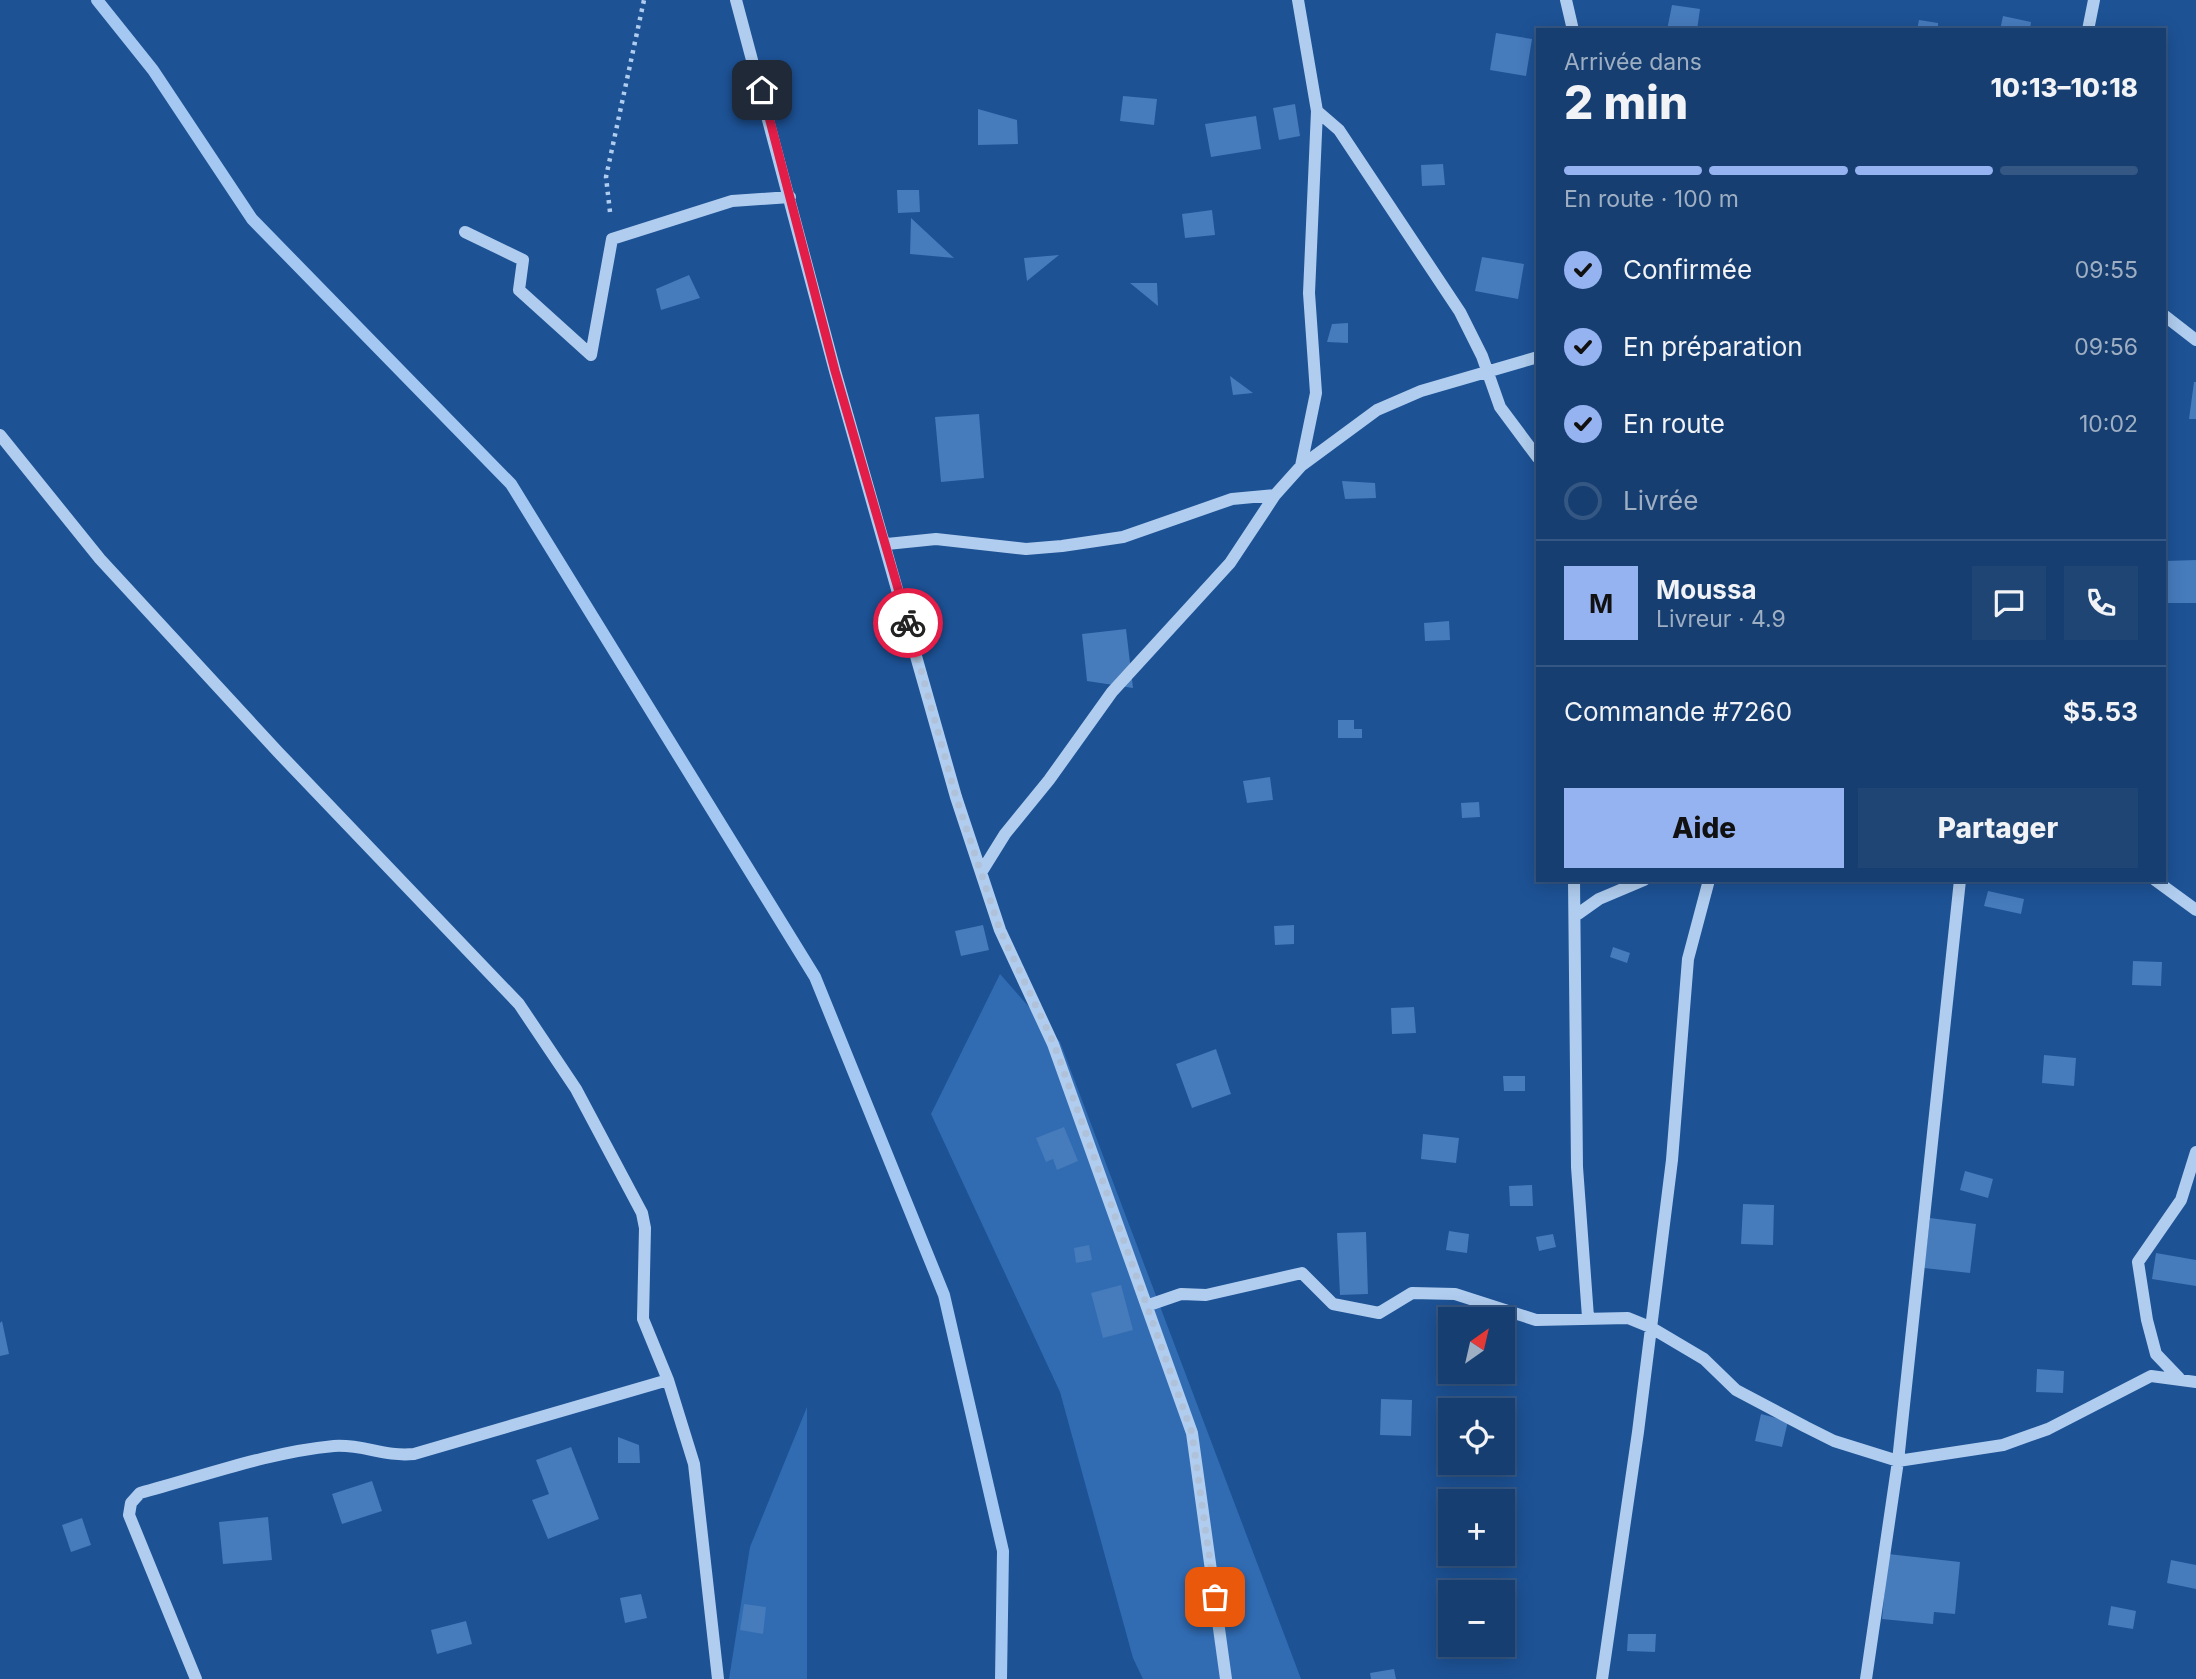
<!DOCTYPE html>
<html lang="fr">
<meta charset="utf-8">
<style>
:root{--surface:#163e70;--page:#1f4575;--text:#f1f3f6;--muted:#9eaec3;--line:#355783;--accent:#95b2f1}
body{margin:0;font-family:Inter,sans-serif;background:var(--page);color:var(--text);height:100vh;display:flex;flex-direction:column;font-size:26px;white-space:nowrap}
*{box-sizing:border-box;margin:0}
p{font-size:23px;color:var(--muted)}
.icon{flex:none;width:38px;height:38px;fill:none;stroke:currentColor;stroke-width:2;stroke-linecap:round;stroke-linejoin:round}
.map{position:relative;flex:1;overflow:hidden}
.side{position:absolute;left:1536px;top:28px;width:630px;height:854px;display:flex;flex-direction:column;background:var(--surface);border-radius:0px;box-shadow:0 4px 18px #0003,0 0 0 2px var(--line)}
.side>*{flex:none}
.needle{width:46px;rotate:34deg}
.controls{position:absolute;left:1438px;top:1307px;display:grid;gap:14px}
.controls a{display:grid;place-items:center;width:77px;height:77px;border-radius:0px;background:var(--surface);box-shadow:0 4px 18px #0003,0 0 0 2px var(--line);font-size:35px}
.pin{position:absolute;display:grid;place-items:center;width:60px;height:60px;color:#fff;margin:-30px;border-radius:14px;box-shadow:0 4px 10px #0006}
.courier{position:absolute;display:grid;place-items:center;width:70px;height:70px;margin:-35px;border:5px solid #e11d48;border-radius:50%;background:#fff;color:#222;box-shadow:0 2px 9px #0007}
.summary em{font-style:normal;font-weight:800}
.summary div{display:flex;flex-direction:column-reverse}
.summary{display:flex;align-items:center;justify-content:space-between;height:119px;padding:0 28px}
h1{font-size:46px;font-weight:800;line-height:52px}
.bar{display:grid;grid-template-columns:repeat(4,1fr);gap:10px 7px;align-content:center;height:84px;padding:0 28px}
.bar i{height:9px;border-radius:5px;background:var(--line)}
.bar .current{background:var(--accent)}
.bar p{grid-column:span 4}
.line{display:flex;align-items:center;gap:18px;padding:0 28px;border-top:2px solid var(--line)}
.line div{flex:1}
.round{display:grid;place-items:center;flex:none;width:74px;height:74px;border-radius:0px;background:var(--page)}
ol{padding:0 28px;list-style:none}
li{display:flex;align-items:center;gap:21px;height:77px}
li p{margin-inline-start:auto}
li .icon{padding:7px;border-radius:50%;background:var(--accent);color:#111;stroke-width:4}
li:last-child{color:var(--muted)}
li i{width:38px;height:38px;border:4px solid var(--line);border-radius:50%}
.action{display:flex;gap:14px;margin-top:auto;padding:14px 28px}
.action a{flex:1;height:80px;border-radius:0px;background:var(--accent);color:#111;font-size:28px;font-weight:800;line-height:80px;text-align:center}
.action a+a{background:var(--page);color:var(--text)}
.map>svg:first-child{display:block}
.green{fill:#316cb3}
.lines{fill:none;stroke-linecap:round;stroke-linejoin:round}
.stream{stroke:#a4c8f1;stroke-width:12}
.building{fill:#467bbc}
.path{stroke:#b0cdef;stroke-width:4.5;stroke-dasharray:3.5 5;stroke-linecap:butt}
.minor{stroke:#b0cdef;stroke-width:12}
.done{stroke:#b0c2da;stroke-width:7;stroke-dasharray:0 12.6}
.route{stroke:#e11d48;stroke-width:9}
</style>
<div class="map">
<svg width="2196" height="1679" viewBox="0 0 2196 1679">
<rect width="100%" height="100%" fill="#1d5295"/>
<path class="green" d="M1000 974 1060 1042 1301 1679H1143L1133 1658 1060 1392 931 1114Z
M807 1407V1679H729L750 1547Z"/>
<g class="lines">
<path class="stream" d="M97 0 153 70 252 219 511 484 815 977 944 1295 1003 1551 1001 1679"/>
</g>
<path class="building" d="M1672 5 1700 9 1697 30H1667Z
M2003 16 2031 22 2030 30H2000Z
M1919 20 1938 23V30H1917Z
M1496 33 1532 39 1526 76 1490 70Z
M1123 96 1157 99 1154 125 1120 121Z
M1295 104 1300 136 1279 140 1273 108Z
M978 109 1017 120 1018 144 978 145Z
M1256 116 1261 149 1211 157 1205 124Z
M1443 164 1445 185 1422 186 1421 165Z
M897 190H919L920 212 898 213Z
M1212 210 1215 235 1185 238 1182 214Z
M911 218 954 258 910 254Z
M1059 255 1027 281 1024 258Z
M1482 257 1524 264 1518 299 1475 291Z
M689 275 700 298 661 310 656 289Z
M1130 283H1157L1158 306Z
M1348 323V343L1327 342 1332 324Z
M1230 376 1253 393 1233 395Z
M2194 382H2196V419H2189Z
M979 414 984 478 941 482 935 417Z
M1342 481 1375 483 1376 498 1345 499Z
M2196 560V603H2166L2165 561Z
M1449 621 1450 640 1425 641 1424 623Z
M1126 629 1133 688 1087 681 1082 634Z
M1338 720H1354V729H1362V738H1338Z
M1270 777 1273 800 1247 803 1243 781Z
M1479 802 1480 817 1462 818 1461 803Z
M1988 891 2024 899 2021 914 1984 906Z
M983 925 989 950 961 956 955 931Z
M1294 925V944L1275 945 1274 926Z
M1613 947 1630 953 1627 963 1610 957Z
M2133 961 2162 962 2161 986 2132 985Z
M1414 1007 1416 1033 1392 1034 1391 1008Z
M1216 1049 1231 1094 1192 1108 1176 1064Z
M2044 1055 2076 1058 2074 1086 2042 1083Z
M1503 1076H1525V1091H1504Z
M1064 1127 1078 1161 1057 1170 1053 1159 1046 1162 1036 1138Z
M1423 1134 1459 1138 1456 1163 1421 1159Z
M1965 1171 1993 1179 1988 1198 1960 1190Z
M1532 1185 1533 1206H1510L1509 1186Z
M1743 1204 1774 1205 1773 1245 1741 1244Z
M1930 1218 1976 1224 1970 1273 1924 1268Z
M1449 1231 1469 1234 1467 1253 1446 1250Z
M1366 1232 1368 1294 1340 1295 1337 1233Z
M1553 1234 1556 1247 1539 1251 1536 1237Z
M1089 1245 1092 1260 1076 1263 1074 1248Z
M2156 1253 2196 1260V1286L2152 1279Z
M1121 1285 1133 1330 1103 1338 1091 1293Z
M2 1321 9 1354 0 1356V1323Z
M2037 1369 2064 1371 2063 1393 2036 1392Z
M1381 1399 1412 1400 1411 1436 1380 1435Z
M1761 1414 1788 1421 1782 1447 1755 1441Z
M618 1437 639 1445 640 1463H618Z
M571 1447 599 1519 548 1539 532 1500 549 1494 536 1460Z
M372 1481 382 1511 342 1524 332 1494Z
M268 1517 272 1560 223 1564 219 1522Z
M82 1518 91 1545 71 1552 62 1525Z
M1888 1554 1960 1562 1955 1614 1934 1612 1933 1624 1882 1619Z
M2171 1560 2196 1565V1589L2167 1583Z
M641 1594 647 1618 625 1623 620 1598Z
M744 1604 766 1607 763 1634 740 1630Z
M2111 1606 2136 1611 2133 1629 2108 1625Z
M466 1621 472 1644 437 1654 431 1630Z
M1628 1634H1656L1655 1652 1627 1651Z
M1394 1669 1396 1679H1371L1370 1673Z"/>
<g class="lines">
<path class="path" d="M610 212 606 177 644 0"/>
<path class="minor" d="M736 0 835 371 956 797 1000 930 1053 1044 1192 1433 1226 1679
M1298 0 1317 111 1309 293 1316 393 1301 466
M1566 0 1573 30
M2088 30 2094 0
M1317 111 1339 130 1460 312 1482 356 1500 407 1538 458
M465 232 523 260 519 290 591 355 612 239 732 201 790 197
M2165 316 2196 340
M0 435 100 559 278 752 519 1004 576 1089 642 1213 645 1228 643 1319 668 1380 694 1464 718 1679
M887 544 936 539 1026 549 1062 546 1123 537 1232 499 1275 495
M982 871 1005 834 1049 780 1112 692 1230 563 1275 495 1301 466 1377 410 1421 391 1538 357
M1574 880 1577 1167 1588 1317
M2155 880 2196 910
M1575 916 1599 899 1644 880
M1149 1305 1181 1294 1206 1295 1302 1273 1333 1304 1379 1313 1412 1293 1455 1294 1536 1320 1628 1318 1650 1327 1704 1359 1736 1390 1806 1427 1834 1441 1898 1461 2003 1445 2048 1429 2151 1376 2196 1382
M2179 1378 2156 1354 2147 1320 2138 1262 2181 1200 2196 1152
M196 1679 129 1515 131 1503 140 1493C204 1476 269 1452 334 1446 364 1444 383 1457 414 1454L668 1380
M1602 1679 1638 1432 1672 1160 1688 959 1709 880
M1866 1679 1898 1461 1960 880"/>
</g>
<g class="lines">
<path class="done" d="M908 623 956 797 1000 930 1054 1044 1192 1433 1215 1597"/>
<path class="route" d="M762 90 835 371 908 623"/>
</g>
</svg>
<div class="controls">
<a><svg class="needle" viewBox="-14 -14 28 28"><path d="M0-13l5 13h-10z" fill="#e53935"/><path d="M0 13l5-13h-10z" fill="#9eaec3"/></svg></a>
<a><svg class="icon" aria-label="locate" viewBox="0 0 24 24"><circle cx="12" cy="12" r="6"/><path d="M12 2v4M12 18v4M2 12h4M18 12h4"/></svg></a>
<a>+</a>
<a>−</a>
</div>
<div class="pin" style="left:1215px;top:1597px;background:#ea580c"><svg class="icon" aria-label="bag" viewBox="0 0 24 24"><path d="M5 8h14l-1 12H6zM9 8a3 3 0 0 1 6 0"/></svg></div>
<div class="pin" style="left:762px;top:90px;background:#1f2937"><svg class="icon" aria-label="home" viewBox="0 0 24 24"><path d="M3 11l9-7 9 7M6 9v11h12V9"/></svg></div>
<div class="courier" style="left:908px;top:623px"><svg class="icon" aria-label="bike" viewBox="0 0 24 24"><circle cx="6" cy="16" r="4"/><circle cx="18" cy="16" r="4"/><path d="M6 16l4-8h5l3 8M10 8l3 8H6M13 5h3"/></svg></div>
<section class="side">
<div class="summary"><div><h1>2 min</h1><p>Arrivée dans</p></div><em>10:13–10:18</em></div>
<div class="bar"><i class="current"></i><i class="current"></i><i class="current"></i><i></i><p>En route · 100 m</p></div>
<ol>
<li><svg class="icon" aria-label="check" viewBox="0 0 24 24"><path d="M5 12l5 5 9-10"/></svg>Confirmée<p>09:55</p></li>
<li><svg class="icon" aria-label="check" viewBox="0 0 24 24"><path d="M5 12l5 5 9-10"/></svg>En préparation<p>09:56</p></li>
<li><svg class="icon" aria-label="check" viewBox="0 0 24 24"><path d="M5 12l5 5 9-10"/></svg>En route<p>10:02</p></li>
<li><i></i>Livrée</li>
</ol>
<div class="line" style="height:126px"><b class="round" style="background:var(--accent);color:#111">M</b><div><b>Moussa</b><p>Livreur · 4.9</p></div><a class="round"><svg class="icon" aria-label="chat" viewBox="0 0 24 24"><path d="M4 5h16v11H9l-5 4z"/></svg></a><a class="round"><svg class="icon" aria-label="phone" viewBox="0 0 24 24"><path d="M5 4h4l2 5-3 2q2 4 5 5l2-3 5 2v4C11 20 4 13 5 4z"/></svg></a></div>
<div class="line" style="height:91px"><div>Commande #7260</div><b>$5.53</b></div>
<div class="action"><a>Aide</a><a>Partager</a></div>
</section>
</div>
